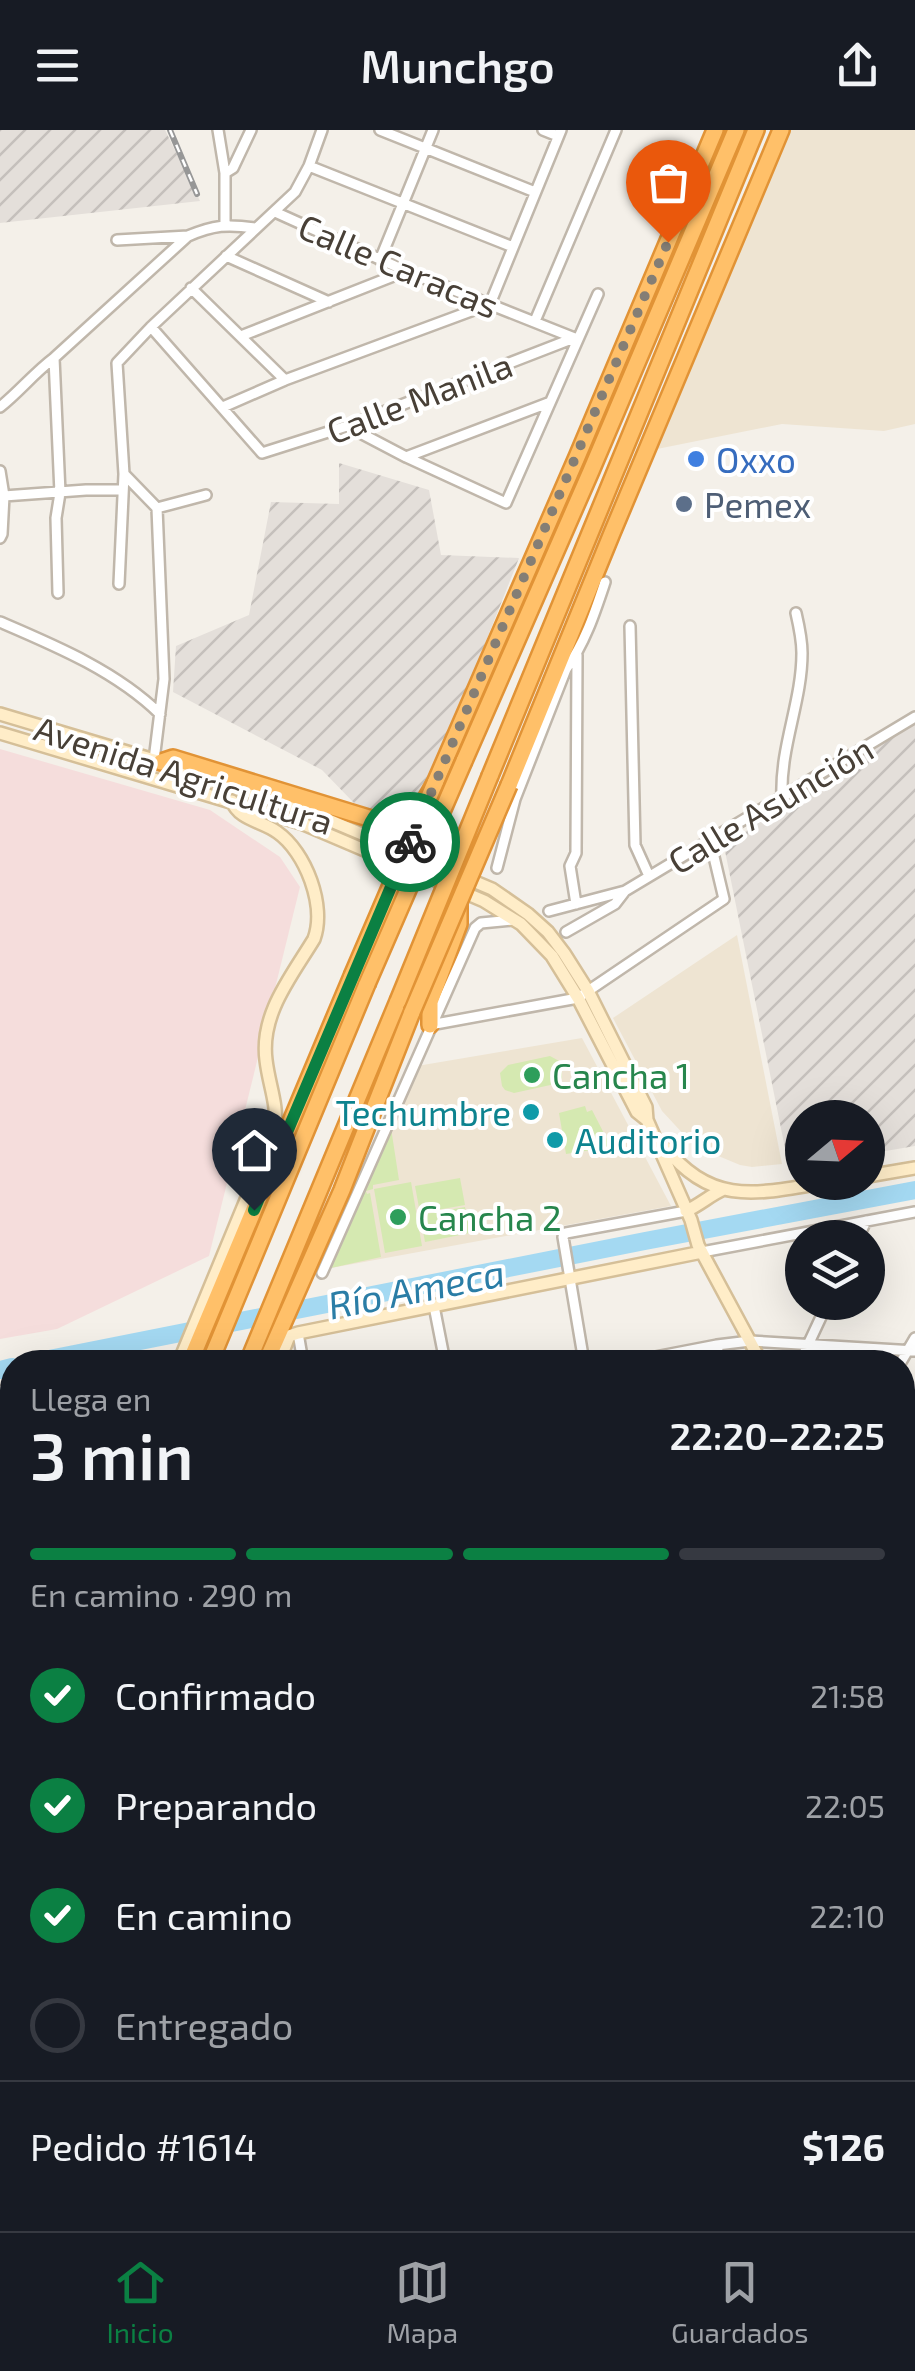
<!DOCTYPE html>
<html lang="es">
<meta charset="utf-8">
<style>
:root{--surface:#171b24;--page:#242831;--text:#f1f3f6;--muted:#9ea1a6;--line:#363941;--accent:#0b8043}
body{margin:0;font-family:"Exo 2",sans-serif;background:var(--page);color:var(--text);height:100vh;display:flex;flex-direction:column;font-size:38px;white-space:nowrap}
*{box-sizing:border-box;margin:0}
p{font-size:32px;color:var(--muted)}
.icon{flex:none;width:55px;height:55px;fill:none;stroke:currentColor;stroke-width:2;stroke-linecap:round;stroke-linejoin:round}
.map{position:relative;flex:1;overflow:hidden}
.drawer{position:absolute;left:0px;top:1220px;width:915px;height:882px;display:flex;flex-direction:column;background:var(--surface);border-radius:40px 40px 0 0;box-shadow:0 10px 40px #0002}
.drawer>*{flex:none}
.needle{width:65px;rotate:71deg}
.tools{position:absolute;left:785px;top:970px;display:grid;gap:20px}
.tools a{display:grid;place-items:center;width:100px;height:100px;border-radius:50%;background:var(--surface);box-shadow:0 10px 40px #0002;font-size:50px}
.pin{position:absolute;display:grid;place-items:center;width:85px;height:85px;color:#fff;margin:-102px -42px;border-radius:50% 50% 50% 0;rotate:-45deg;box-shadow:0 0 10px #0007}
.pin .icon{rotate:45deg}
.courier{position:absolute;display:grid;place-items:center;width:100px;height:100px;margin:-50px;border:8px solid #0b8043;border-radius:50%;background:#fff;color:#222;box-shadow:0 2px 12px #0007}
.overview em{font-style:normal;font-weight:600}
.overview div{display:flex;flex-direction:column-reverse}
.overview{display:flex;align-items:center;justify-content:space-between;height:170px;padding:0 30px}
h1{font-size:65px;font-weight:600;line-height:75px}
.bar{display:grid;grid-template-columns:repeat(4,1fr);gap:15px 10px;align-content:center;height:120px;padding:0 30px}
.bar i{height:12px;border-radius:8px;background:var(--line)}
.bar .current{background:var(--accent)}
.bar p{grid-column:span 4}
.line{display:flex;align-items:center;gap:25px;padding:0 30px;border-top:2px solid var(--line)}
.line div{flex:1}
ol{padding:0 30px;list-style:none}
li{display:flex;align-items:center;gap:30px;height:110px}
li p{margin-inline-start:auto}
li .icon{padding:10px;border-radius:50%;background:var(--accent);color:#fff;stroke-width:4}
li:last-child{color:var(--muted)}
li i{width:55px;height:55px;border:5px solid var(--line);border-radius:50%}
header{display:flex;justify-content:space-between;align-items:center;height:130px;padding:0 30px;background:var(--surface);font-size:45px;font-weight:600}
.dock{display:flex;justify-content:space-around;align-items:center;height:140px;border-top:2px solid var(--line);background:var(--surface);font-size:28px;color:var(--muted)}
.dock a{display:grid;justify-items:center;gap:5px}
.dock .current{color:var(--accent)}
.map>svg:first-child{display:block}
.industrial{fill:url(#industrial-furrows)}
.education{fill:#eee4d2}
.medical{fill:#f5dddc}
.green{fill:#d5e9b1}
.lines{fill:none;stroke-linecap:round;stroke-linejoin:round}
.river{stroke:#a4d9f2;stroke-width:18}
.street-casing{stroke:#c0b7ab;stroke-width:14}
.secondary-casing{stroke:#d5bf98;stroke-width:16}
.highway-casing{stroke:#e19336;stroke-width:20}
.street{stroke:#fff;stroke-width:9}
.secondary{stroke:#ffedc8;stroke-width:11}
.highway{stroke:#ffc069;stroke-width:15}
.rail-casing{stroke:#979797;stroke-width:6}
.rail{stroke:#fff;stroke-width:2.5;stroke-dasharray:8;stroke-linecap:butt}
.highway-bridge-casing{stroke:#e19336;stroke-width:20;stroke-linecap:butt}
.highway-bridge{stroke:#ffc069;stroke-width:15}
.done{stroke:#847e75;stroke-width:10;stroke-dasharray:0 18}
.route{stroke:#0b8043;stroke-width:12}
.shop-dot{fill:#3f7fe0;stroke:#fff;stroke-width:4}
.service-dot{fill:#5c6f8a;stroke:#fff;stroke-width:4}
.leisure-dot{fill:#2e9e5b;stroke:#fff;stroke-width:4}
.culture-dot{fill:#0f9aa8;stroke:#fff;stroke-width:4}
.labels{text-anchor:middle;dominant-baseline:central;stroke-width:8;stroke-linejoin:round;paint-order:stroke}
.street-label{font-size:35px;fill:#484037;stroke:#fff}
.shop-label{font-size:35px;fill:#366cbe;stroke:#fff;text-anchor:start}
.service-label{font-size:35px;fill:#4e5e75;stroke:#fff;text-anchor:start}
.leisure-label{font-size:35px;fill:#27864d;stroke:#fff;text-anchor:start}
.culture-label{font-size:35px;fill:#0d838f;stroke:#fff;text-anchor:end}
.water-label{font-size:38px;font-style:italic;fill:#2a7da6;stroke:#fff}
</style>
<header><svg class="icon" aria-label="menu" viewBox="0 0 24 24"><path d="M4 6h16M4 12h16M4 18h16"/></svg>Munchgo<svg class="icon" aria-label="share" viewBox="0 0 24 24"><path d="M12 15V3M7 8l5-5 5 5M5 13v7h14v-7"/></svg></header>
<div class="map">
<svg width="915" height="2101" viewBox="0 0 915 2101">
<defs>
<pattern id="industrial-furrows" width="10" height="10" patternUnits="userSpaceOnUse" patternTransform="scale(2.5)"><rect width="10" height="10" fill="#e4dfda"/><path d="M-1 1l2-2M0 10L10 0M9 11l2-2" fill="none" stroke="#c5c0bc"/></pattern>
</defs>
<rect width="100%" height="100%" fill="#f4f0e9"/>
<path class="industrial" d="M0 0H165L200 71 0 93Z
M339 333 429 360 441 425 519 428 430 652 419 669 395 678 376 681 354 673 322 640 173 562 176 516 249 485 271 372 339 374Z
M915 586V1016L868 1024V988H802V1036L789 1038 724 716Z"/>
<path class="education" d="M791 0H915V294L884 301 782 294 657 319Z
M737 805 782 1034 752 1037 740 1035 704 1020 687 1008 662 981 613 888Z
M582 908 671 1076 331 1138 417 936Z
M902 1531 915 1555V1639L903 1641Z"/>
<path class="medical" d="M0 619 210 680 280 727 300 757 209 1126 57 1199 0 1209Z"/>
<path class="green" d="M550 926 561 932 562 948 555 954 514 963 505 960 502 956 500 943 508 935Z
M585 976 587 982 592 980 611 1017 566 1024 559 983Z
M391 998 399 1050 373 1055V1059L366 1061 367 1064 370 1063 381 1127 331 1138Z
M460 1048 465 1075 420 1083 415 1056Z
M411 1052 422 1116 385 1123 374 1059Z
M465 1077 470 1103 425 1112 420 1085Z"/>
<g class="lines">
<path class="river" d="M34 1232 645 1111 915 1060
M0 1240 12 1237"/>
<g class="street-casing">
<path id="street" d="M218 0 225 43V94
M380 0 535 62
M543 0 558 6
M309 36 513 117
M225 43 233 38 251 0
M275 82 406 141 577 209
M117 110 188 106
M226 126 329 172
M380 130 433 0
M191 158 285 250
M535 191 616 0
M151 197 262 323 347 296 574 208
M241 206 406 141
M54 228 60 363 56 388 58 463
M0 277C19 262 34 243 54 228L188 106C214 95 227 94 255 98
M223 277 285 250 490 174 561 0
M347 296 406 327 506 373 598 164
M406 327 548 273
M0 341 4 366 2 404 0 408
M124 344 157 378
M4 366 86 360H123
M157 378 206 365
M119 454 124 344 117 233 151 197 295 62 309 36 322 0
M0 492C56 516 116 541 160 584
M630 496 635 715 649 746
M154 630 164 549 157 378
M782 667C780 616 802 572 802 523 802 510 799 496 796 483
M497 738 515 669 566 539C585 513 595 482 605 452
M576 774 570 736 576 723 577 525
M549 781 625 761 915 587
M566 802 615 774 625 761
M430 895 578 868 588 861 724 769 710 710
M858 1108 866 1091
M702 1122 915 1082
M322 1143 475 798 481 793 513 790
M434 1176 445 1232
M298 1203 303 1232
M717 1215 720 1232
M149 1232 181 1228
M584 1232 563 1107 566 1103 686 1081
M629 1232 717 1215 750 1211 915 1221
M800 1232 828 1172
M901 1232 915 1208
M0 1261 12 1258
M0 1329 12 1326
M0 1359 12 1422
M902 1385H915
M0 1474 12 1472
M0 1617 12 1615
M902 1650 915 1648
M902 1736 915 1734
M902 1928 915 1908
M902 1934 915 1939
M902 1978 915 1956
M0 2053 12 2054
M902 2064 915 2042
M14 2101 15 2090
M89 2101V2090
M161 2101 162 2090
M233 2101 234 2090
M307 2101 308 2090
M379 2101V2090
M452 2101 453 2090
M527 2101 528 2090
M603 2101V2090
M677 2101V2090
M749 2101 750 2090
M808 2101 815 2090
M831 2101 837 2090
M881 2101 887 2090"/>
</g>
<g class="secondary-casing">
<path id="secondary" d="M0 584 154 630 305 680 492 759 528 784 548 802 564 823 588 861 646 977 647 990
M0 603 301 693 484 771 521 794 552 826 578 868 637 982 647 990 691 1090 698 1115 761 1232
M665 1017C712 1078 761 1063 827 1052
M868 1046 915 1038
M686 1081C700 1075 710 1065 724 1059
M179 1232 275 1000C278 973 269 956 266 930 260 884 291 847 314 809 326 776 306 722 277 702 262 691 239 690 232 671
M279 1232 289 1206 298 1203 702 1122
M902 1511 915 1536
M0 1663 12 1635
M0 1937 12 1898"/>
</g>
<g class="highway-casing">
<path id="highway" d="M464 631 591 341 736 0
M161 632 173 628 375 690C412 695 419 682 435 653L577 327 715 0
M490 646 756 0
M509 655 612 403 781 0
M430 895V872L459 794V771
M190 1232 352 846
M210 1232 367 854
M248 1232 398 871
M266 1232 342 1060 412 882
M0 1684 12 1655
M0 1732 12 1703
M0 1820 12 1785
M0 1876 12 1845"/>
</g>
<use href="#street" class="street"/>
<use href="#secondary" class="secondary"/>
<use href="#highway" class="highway"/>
<g class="rail-casing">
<path id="rail" d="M170 0 197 64"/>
</g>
<use href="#rail" class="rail"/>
<g class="highway-bridge-casing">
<path id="highway-bridge" d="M352 846 435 653
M367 854 464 631
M398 871 490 646
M412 882 509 655"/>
</g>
<use href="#highway-bridge" class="highway-bridge"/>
</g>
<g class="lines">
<path class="done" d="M410 712 668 112"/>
<path class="route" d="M254 1080 410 712"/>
</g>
<circle class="shop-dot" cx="696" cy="329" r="10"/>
<circle class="service-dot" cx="684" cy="374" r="10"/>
<g class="leisure-dot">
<circle cx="532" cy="945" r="10"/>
<circle cx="398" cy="1087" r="10"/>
</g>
<g class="culture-dot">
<circle cx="531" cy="982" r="10"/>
<circle cx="555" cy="1010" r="10"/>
</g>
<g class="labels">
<g class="street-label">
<text transform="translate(399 135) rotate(23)">Calle Caracas</text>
<text transform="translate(419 267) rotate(-21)">Calle Manila</text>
<text transform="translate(184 644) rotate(18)">Avenida Agricultura</text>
<text transform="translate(770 674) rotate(-31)">Calle Asunción</text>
</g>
<g class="shop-label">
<text x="716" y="329">Oxxo</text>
</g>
<g class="service-label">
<text x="704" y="374">Pemex</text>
</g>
<g class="leisure-label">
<text x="552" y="945">Cancha 1</text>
<text x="418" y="1087">Cancha 2</text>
</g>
<g class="culture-label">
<text x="511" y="982">Techumbre</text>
<text x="575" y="1010" text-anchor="start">Auditorio</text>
</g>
<g class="water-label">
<text transform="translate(416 1158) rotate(-11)">Río Ameca</text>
</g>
</g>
</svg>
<div class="tools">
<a><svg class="needle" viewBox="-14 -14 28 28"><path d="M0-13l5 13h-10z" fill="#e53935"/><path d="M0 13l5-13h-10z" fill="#9ea1a6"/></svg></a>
<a><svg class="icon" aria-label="layers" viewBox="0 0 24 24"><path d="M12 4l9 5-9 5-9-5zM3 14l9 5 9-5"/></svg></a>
</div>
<div class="pin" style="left:668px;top:112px;background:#ea580c"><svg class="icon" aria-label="bag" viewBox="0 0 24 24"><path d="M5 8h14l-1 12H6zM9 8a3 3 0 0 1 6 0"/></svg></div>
<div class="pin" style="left:254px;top:1080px;background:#1f2937"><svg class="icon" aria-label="home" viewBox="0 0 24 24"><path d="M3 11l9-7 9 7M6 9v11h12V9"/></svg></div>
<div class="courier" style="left:410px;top:712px"><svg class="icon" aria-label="bike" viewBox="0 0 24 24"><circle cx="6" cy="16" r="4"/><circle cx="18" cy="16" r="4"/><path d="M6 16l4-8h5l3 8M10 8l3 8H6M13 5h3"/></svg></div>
<section class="drawer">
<div class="overview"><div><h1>3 min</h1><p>Llega en</p></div><em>22:20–22:25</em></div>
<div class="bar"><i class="current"></i><i class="current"></i><i class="current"></i><i></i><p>En camino · 290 m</p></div>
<ol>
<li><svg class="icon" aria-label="check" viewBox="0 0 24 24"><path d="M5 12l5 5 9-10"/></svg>Confirmado<p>21:58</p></li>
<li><svg class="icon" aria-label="check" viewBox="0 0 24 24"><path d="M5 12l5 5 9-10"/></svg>Preparando<p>22:05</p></li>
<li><svg class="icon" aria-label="check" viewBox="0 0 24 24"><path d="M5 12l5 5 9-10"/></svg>En camino<p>22:10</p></li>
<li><i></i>Entregado</li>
</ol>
<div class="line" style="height:130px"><div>Pedido #1614</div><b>$126</b></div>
</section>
</div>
<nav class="dock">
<a class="current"><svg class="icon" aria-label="home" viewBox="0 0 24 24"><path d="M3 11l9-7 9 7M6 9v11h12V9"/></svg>Inicio</a>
<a><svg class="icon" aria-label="map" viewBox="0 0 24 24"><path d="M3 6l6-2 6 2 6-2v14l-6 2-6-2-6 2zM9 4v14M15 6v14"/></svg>Mapa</a>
<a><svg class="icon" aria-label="saved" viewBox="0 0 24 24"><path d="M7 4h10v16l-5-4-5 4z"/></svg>Guardados</a>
</nav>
